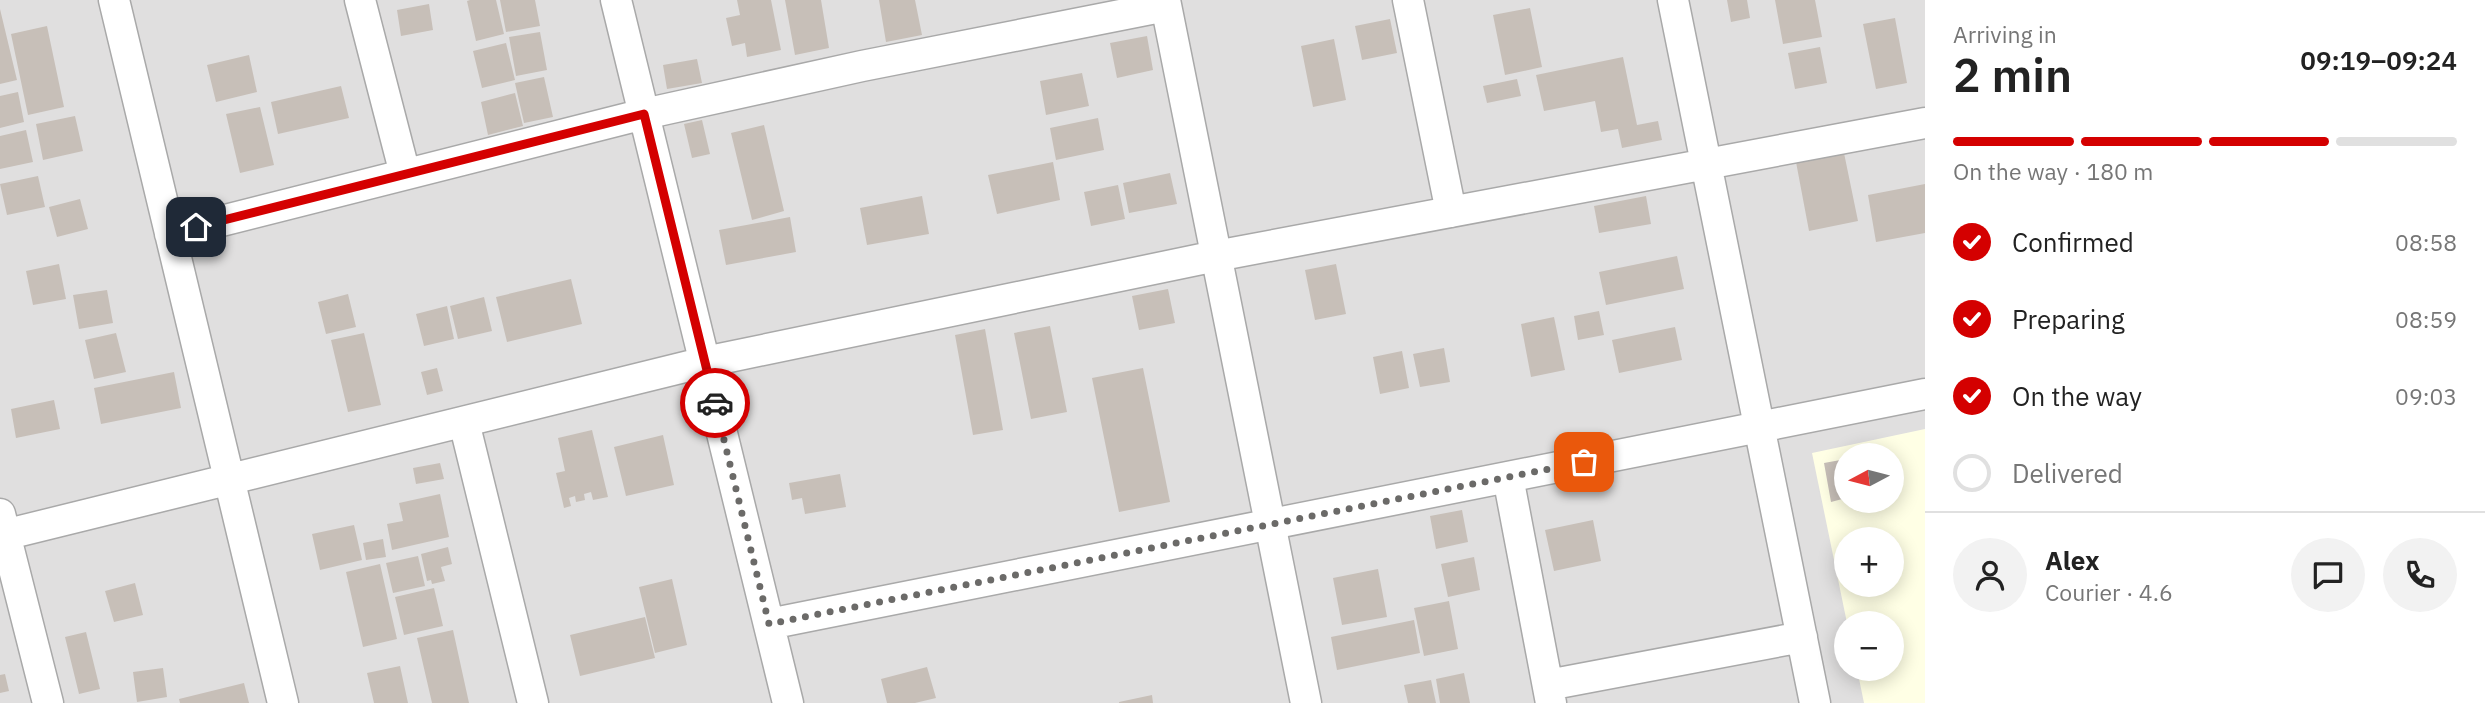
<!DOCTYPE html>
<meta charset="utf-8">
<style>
:root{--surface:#fff;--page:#f2f2f2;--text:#222;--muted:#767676;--line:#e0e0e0;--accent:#d40000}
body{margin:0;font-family:"IBM Plex Sans",sans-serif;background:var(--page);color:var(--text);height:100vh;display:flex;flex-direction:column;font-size:26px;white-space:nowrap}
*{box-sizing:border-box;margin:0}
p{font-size:23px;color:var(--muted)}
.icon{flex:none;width:38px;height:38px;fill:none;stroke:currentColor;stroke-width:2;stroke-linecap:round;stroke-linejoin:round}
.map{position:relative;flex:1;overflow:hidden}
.details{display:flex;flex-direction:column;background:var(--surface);width:560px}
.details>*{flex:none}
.needle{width:46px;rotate:263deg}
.tools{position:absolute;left:1834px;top:443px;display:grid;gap:14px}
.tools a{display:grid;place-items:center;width:70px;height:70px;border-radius:50%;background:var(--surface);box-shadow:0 4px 18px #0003;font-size:35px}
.pin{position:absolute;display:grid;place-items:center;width:60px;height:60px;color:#fff;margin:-30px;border-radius:14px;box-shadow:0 4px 10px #0006}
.courier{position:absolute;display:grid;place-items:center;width:70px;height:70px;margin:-35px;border:5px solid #d40000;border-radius:50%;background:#fff;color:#222;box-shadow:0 2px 9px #0007}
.head em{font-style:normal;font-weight:600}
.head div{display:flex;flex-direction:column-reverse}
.head{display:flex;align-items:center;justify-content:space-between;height:119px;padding:0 28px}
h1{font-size:46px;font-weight:600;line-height:52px}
.bar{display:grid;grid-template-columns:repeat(4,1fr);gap:10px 7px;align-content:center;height:84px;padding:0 28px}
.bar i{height:9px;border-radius:5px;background:var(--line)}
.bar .on{background:var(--accent)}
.bar p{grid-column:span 4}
.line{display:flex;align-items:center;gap:18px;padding:0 28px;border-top:2px solid var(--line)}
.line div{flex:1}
.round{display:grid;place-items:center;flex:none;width:74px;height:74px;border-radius:37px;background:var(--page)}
ol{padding:0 28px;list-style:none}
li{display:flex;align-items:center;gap:21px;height:77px}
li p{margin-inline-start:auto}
li .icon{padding:7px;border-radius:50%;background:var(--accent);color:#fff;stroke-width:4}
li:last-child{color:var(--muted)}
li i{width:38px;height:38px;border:4px solid var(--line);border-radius:50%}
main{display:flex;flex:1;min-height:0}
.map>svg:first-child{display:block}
.residential{fill:#e0dfdf;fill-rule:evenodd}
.education{fill:#ffffe5;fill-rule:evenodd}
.building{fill:#c7bfb8}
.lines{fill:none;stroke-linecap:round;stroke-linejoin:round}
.minor-casing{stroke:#a9a9a9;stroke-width:33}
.minor{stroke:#fff;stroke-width:30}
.done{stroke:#6b6a68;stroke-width:7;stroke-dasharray:0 12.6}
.route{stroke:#d40000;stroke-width:9}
</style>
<main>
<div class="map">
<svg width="1925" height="703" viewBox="0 0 1925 703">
<rect width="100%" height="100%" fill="#f2efe9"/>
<path class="residential" d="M0 0H1925V703H0ZM1846 455H1892V500H1846ZM1846 539H1892V584H1846ZM1846 623H1892V668H1846Z"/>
<path class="education" d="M1925 429V703H1864L1857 669 1892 668V623H1847L1812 453ZM1846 455H1892V500H1846ZM1846 539H1892V584H1846Z"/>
<path class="building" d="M470 0H496L504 34 476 41 467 1Z
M500 0H535L540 26 506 32Z
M737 0H771L781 50 747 57 745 43 732 46 726 18 740 15Z
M785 0H821L829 48 795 55Z
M879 0H915L922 35 886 42Z
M1727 0H1747L1750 18 1731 22Z
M1775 0H1815L1822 37 1783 44Z
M429 4 433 30 401 36 397 10Z
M1530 8 1542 67 1505 75 1493 15Z
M0 9 17 80 0 84Z
M1895 18 1907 83 1876 89 1863 24Z
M1390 19 1397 53 1362 60 1355 26Z
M47 26 64 107 28 115 11 34Z
M540 32 547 70 516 76 509 37Z
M1147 36 1153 70 1117 78 1110 43Z
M1334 39 1346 100 1313 107 1301 46Z
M506 43 515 80 482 88 473 51Z
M1820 47 1827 83 1795 89 1788 53Z
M249 55 257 92 216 102 207 65Z
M1623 57 1637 125 1658 121 1662 140 1622 148 1618 129 1601 132 1595 101 1544 111 1536 75Z
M697 59 702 83 667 89 663 65Z
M1082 73 1089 106 1046 115 1040 81Z
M544 77 553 117 524 123 515 83Z
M1517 79 1521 96 1487 103 1483 86Z
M341 86 349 118 278 134 271 102Z
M18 92 24 122 0 128V96Z
M515 93 523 126 488 135 481 102Z
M260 107 274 165 240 173 226 114Z
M75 116 83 151 43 160 36 124Z
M1098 118 1104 150 1056 160 1050 128Z
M702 120 710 154 692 158 684 124Z
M764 125 784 211 752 220 731 133Z
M26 130 33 162 0 169V136Z
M1844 153 1858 221 1809 231 1796 162Z
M1053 162 1060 200 997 214 988 175Z
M1170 173 1177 204 1129 213 1123 183Z
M38 176 45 207 7 215 0 184Z
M1925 184V233L1876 242 1868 195Z
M1118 185 1125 219 1091 226 1084 192Z
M922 196 929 234 867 245 860 208Z
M1646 196 1651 224 1599 233 1594 206Z
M80 199 88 229 57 237 49 207Z
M790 217 796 252 726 265 719 230Z
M1677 256 1684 289 1606 305 1599 272Z
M59 264 66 299 33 305 26 271Z
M1336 264 1346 314 1315 320 1305 270Z
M571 279 582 324 507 342 496 297Z
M1168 289 1175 323 1139 330 1132 296Z
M107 290 113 323 79 329 73 295Z
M348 294 356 327 326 334 318 302Z
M484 297 492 331 458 339 450 306Z
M447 306 454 339 424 346 416 314Z
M1599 311 1604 335 1578 340 1574 316Z
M1554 317 1565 370 1531 377 1521 324Z
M1050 326 1067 412 1031 419 1014 333Z
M1675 327 1682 360 1619 373 1612 340Z
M985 329 1003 430 973 435 955 335Z
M116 333 126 372 94 379 85 340Z
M364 333 381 405 348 412 331 340Z
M1444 348 1450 382 1420 387 1413 354Z
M1402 351 1409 388 1380 394 1373 357Z
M437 368 443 391 427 395 421 372Z
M1143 368 1170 502 1119 512 1092 378Z
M174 372 181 408 101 424 94 388Z
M54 400 60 429 16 438 11 409Z
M592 430 608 497 593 500 591 492 584 494 585 500 576 502 575 496 569 498 571 506 564 508 556 473 565 471 558 438Z
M663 435 674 485 626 496 614 447Z
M1846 459V498L1831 502 1824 463Z
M440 463 444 479 416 484 413 468Z
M840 474 846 507 805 514 802 498 792 500 789 483Z
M440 494 449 537 392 550 387 524 403 521 399 503Z
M1462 510 1468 542 1436 549 1430 516Z
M1593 520 1601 561 1554 571 1545 530Z
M354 525 362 560 320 570 312 534Z
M383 539 386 557 366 560 363 543Z
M448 547 452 564 441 567 445 581 432 584 431 580 427 581 421 554Z
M418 556 425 586 393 593 386 563Z
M1474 557 1480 590 1448 597 1441 564Z
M380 564 397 639 363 647 346 572Z
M1378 569 1387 617 1342 625 1333 578Z
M672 579 687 645 655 653 639 587Z
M135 583 143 615 114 622 105 591Z
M434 588 443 626 404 635 395 597Z
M1449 601 1458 649 1424 656 1414 608Z
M645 617 655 658 580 676 570 635Z
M1414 620 1420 653 1337 670 1331 637Z
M453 630 469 703H432L417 638Z
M86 632 100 689 79 694 65 637Z
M400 666 408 703H374L367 673Z
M927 667 936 698 915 703H887L881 679Z
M163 668 167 697 137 702 133 672Z
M1464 673 1470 703H1440L1436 679Z
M5 674 9 691 0 693V675Z
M1431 680 1436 703H1408L1404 685Z
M244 683 249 703H180L179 699Z
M1152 695 1153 703H1119V702Z"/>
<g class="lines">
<g class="minor-casing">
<path id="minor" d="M114 0 283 703
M360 0 405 174
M616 0 788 703
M1165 0 1306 703
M1408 0 1451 212
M1673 0 1815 703
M170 234 644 114 862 66 1166 6
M464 422 533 703
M1508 477 1551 703
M0 514 48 703
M0 536 705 362 1216 256 1925 123
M769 624 1925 394
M1548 685 1802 637"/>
</g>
<use href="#minor" class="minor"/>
</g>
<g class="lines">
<path class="done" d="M715 403 769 624 1584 462"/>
<path class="route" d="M196 227 644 114 715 403"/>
</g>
</svg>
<div class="tools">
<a><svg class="needle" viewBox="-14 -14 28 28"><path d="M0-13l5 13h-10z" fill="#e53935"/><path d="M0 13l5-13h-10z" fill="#767676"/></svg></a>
<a>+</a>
<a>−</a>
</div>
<div class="pin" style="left:1584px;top:462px;background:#ea580c"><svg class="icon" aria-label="bag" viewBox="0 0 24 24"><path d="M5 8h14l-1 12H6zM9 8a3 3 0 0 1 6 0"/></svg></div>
<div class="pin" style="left:196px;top:227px;background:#1f2937"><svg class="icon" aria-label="home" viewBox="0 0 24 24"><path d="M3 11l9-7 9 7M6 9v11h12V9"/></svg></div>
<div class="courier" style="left:715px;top:403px"><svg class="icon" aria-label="car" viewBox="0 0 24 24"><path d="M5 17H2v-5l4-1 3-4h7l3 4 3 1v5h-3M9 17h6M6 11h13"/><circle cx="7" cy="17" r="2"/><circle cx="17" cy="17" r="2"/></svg></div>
</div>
<section class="details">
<div class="head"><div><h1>2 min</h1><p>Arriving in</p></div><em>09:19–09:24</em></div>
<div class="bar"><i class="on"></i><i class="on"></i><i class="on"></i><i></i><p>On the way · 180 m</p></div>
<ol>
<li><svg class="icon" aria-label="check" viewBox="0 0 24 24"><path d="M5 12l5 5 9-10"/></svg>Confirmed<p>08:58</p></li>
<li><svg class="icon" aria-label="check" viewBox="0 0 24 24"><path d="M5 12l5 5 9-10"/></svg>Preparing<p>08:59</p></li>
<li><svg class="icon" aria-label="check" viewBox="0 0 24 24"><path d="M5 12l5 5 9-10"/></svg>On the way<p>09:03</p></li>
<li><i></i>Delivered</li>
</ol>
<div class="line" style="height:126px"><a class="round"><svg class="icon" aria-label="person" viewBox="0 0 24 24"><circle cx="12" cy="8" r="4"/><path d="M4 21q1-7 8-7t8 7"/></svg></a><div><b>Alex</b><p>Courier · 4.6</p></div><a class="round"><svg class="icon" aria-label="chat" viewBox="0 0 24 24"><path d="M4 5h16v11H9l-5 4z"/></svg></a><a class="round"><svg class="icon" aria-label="phone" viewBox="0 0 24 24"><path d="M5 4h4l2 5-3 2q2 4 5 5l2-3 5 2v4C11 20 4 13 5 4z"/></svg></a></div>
</section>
</main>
